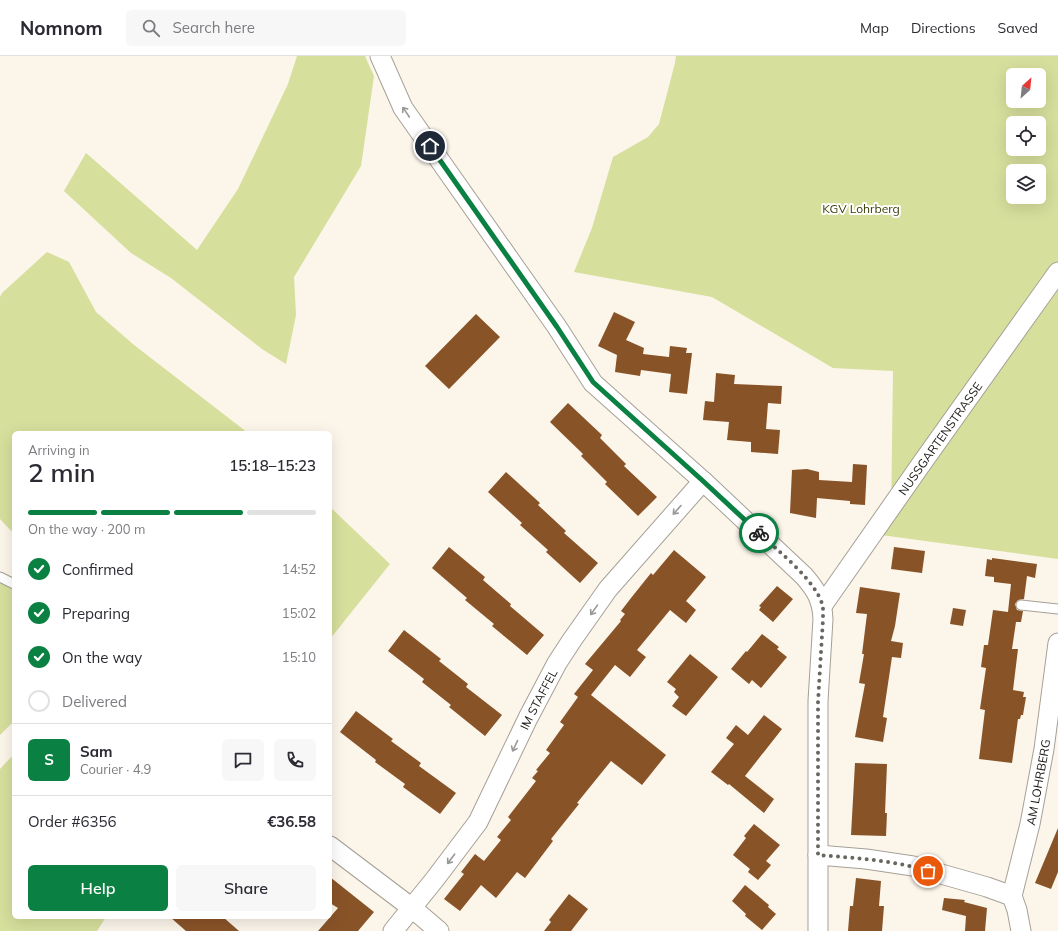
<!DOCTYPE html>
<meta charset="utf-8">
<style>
:root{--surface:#fff;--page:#f7f7f7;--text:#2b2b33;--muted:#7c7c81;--line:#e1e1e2;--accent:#0b8043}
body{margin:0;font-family:Mulish,sans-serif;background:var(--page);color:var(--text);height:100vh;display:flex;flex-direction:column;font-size:15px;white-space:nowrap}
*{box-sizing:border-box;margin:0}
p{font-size:13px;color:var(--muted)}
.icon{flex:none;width:22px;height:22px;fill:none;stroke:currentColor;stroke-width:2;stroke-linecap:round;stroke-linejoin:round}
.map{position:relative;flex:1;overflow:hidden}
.drawer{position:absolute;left:12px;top:375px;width:320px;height:488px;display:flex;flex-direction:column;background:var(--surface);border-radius:6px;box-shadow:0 4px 16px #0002}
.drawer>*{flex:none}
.needle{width:26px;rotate:27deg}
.buttons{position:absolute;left:1006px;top:12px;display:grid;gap:8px}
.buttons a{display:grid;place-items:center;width:40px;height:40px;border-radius:6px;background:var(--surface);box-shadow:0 4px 16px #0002;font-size:20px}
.pin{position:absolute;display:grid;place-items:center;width:34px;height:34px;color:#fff;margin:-17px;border:2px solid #fff;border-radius:50%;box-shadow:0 1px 4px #0007}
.courier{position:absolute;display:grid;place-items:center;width:40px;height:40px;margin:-20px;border:3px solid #0b8043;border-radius:50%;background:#fff;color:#222;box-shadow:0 1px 5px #0007}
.summary em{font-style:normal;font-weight:600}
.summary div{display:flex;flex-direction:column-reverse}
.summary{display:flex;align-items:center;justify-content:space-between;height:68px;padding:0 16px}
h1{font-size:26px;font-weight:600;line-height:30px}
.bar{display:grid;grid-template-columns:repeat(4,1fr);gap:6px 4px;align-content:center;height:48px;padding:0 16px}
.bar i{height:5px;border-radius:3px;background:var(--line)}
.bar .current{background:var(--accent)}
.bar p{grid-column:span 4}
.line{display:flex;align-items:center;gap:10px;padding:0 16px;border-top:1px solid var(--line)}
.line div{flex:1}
.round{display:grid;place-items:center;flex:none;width:42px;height:42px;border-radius:6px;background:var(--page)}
ol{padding:0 16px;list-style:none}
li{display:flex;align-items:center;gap:12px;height:44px}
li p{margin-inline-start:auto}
li .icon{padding:4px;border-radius:50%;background:var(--accent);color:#fff;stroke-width:4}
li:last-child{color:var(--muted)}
li i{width:22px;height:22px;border:2px solid var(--line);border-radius:50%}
.button{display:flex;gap:8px;margin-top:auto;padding:8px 16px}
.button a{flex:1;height:46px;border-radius:6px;background:var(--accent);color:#fff;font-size:16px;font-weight:600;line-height:46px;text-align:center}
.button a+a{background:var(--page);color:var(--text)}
header{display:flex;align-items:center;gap:24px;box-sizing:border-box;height:56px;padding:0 20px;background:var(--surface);border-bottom:1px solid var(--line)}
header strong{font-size:19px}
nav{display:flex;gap:22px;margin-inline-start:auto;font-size:14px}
.search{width:280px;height:36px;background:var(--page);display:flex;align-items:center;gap:10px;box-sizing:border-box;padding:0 14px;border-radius:6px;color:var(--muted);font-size:15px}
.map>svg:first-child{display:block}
.green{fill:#d6df9c;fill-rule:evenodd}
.building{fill:#895328}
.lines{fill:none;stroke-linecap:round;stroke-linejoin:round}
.lane-casing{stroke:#a6a096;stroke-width:11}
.street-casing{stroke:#a6a096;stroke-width:21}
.lane{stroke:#fff;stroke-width:9}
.street{stroke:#fff;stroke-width:19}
.oneway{stroke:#989896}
.done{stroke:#696660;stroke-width:4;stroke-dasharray:0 7.2}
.route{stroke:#0b8043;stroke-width:5}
.labels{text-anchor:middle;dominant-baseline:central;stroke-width:4;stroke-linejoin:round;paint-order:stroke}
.park-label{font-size:12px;fill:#393d06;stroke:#fff}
.street-label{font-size:12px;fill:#1b1915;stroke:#fff}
</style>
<header>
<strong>Nomnom</strong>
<div class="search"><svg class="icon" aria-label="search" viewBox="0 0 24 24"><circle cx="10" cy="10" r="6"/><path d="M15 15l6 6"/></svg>Search here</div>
<nav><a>Map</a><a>Directions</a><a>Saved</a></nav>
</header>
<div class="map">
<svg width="1058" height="875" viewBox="0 0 1058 875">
<rect width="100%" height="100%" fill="#fbf5ea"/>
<path class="green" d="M297 0H365L374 20 361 110 294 221 296 259 286 308 262 293 171 222 131 197 64 135 86 97 197 194 238 133 288 28Z
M676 0H1058V503L881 479 891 464 893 315 833 312 712 241 574 216 592 172 613 101 648 81 659 68 675 7ZM1013 19H1039V45H1013ZM1013 67H1039V93H1013ZM1013 115H1039V141H1013Z
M47 196 69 206 96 256 134 289 248 377H14V478L0 463V241L2 237Z
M330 451 390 508 330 583Z
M0 527 14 533V665L0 679Z
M14 698V861H106L97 875H0V713Z"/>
<path class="building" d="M614 256 635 266 626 284 644 292 643 298 669 301 670 290 687 292 686 297H692L687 338 669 336 671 318 641 314 640 320 615 316 617 299 598 290Z
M476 258 500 281 449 333 425 310Z
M716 317 735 319 734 328 782 330 781 348 768 347 766 373 780 374 778 398 751 396V386L727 384 729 366 703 364 705 345 714 346Z
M568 347 602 379 600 382 626 408 624 410 657 441 638 460 605 428 607 426 581 400 583 398 550 366Z
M853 408 867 409 865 449 850 448V445L817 442 816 462 790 457 792 414 807 413 819 416V424L852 426Z
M506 416 540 447 538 449 566 475 564 477 598 507 580 527 546 496 548 494 520 469 522 467 488 436Z
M449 491 485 521 483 524 511 548 510 550 544 579 527 599 492 570 494 568 465 544 467 542 432 512Z
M894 491 925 495 922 517 891 513Z
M674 494 706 521 686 545 696 554 686 567 670 554 637 594 646 601 630 621 615 609 591 639 666 699 642 729 611 705 577 747 579 748 551 783 553 785 525 822 517 816 496 842 481 829 460 855 444 843 464 818 461 816 475 798 484 805 501 784 497 781 511 764 508 761 536 725 532 722 538 715 536 714 550 697 546 694 564 669 560 666 578 641 574 638 593 614 585 608 621 565 620 564 625 558 621 555 631 542 651 517 653 519Z
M992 502 1037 508 1035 522 1027 520 1024 543 1018 544 1015 548 1017 554 1023 555 1021 566H1016L1012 593H1018L1013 634 1024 636 1023 641H1026L1023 659H1021L1020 663H1018L1012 707 979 703 985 654 980 653 986 612 981 611 984 589H988L993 554 1008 556 1011 528 994 526V521L985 520 987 503 992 504Z
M777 530 793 543 773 566 759 554 761 551 759 550Z
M860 531 900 537 895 570 891 585 903 587 901 602 892 601 883 661 887 662 883 686 855 681 865 628 859 627 864 598H862L867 558 856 557Z
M953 552 966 554 963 570 950 568Z
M404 574 441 603 439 605 468 628 466 631 502 659 485 680 449 651 451 649 422 626 424 623 388 595Z
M762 578 779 591 777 593 787 601 761 632 752 624 749 628 731 613 746 595 747 596Z
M690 598 718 621 686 660 672 650 679 641 674 636 676 633 667 626Z
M356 655 393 683 391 685 421 707 419 710 456 737 440 758 403 731 405 728 375 706 376 704 340 676Z
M764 659 782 673 745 720 774 743 764 757 729 728 728 729 711 716 734 688 726 682 736 669 748 679Z
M855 707 887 708 885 757H887L886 780 851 779Z
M754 768 780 789 766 805 771 809 758 824 748 816 750 813 733 799 746 782 744 780Z
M1058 772V816L1051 833 1035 827Z
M330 821 374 856 358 875H318L338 852 330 847Z
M856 822 881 825 879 850H884L882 875H848L850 850H853Z
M745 829 769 849 768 851 776 858 762 874 745 860 746 858 732 845Z
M569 838 588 853 571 875H544L551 866 549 864Z
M944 842 965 844 964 846 987 852 985 875H965L966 860 942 854Z
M170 861H223L239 875H186Z"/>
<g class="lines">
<g class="lane-casing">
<path id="lane" d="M0 521 14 528
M1021 549 1058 553"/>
</g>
<g class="street-casing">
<g id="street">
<path d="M380 0 403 52 557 271 593 327 703 425 804 520C817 535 822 544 823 563L818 645V875"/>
<path id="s1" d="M822 550 922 407 1058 216"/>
<path d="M330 790 412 852 439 875"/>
<path d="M818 799 866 803 913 810 987 831 1012 840"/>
<path id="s2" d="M393 875 435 823 478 766 528 662 557 607 572 584 608 533 703 425"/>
<path id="s3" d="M1021 875 1017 854 1012 840 1030 768 1044 693 1058 587"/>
</g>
</g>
<use href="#lane" class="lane"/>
<use href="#street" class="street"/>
</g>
<defs><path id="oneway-shaft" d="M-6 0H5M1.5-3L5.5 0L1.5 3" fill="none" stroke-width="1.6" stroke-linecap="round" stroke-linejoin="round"/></defs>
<g class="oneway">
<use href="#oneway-shaft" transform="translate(406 56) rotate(-124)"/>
<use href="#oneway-shaft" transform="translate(677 454) rotate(132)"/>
<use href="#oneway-shaft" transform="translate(594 554) rotate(126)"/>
<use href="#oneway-shaft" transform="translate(515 690) rotate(115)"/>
<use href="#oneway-shaft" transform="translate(451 803) rotate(127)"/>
</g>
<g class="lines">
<path class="done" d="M759 477C778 495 817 525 823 551 823 555 823 559 823 563L818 646V799C855 802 892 804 928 815"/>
<path class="route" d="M430 90 557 271 593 326 703 425 759 477"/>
</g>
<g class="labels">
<g class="park-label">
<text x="861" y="152">KGV Lohrberg</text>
</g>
<g class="street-label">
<text stroke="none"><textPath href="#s1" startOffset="205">NUSSGARTENSTRASSE</textPath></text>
<text stroke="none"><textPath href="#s2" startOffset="275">IM STAFFEL</textPath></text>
<text stroke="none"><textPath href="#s3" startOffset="153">AM LOHRBERG</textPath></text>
</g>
</g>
</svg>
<div class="buttons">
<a><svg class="needle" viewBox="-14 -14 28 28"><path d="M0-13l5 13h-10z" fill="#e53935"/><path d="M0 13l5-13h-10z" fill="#7c7c81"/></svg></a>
<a><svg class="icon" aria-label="locate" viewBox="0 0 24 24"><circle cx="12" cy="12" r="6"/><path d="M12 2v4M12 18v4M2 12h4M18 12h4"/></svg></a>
<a><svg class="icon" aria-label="layers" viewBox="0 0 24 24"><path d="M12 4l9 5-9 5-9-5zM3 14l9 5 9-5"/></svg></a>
</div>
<div class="pin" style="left:928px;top:815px;background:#ea580c"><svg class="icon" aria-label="bag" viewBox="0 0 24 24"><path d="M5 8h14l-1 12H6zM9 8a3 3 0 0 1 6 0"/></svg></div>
<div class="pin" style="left:430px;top:90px;background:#1f2937"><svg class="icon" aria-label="home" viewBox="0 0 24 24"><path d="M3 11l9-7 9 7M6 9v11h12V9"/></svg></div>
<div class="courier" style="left:759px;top:477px"><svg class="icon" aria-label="bike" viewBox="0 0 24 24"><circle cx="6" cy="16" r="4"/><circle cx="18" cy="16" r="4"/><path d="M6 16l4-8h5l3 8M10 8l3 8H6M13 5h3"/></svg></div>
<section class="drawer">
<div class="summary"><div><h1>2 min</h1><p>Arriving in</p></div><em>15:18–15:23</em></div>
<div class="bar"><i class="current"></i><i class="current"></i><i class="current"></i><i></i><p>On the way · 200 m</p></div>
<ol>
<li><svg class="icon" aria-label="check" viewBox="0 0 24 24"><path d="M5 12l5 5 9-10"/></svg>Confirmed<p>14:52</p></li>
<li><svg class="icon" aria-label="check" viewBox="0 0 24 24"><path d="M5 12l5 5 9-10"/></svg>Preparing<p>15:02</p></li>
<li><svg class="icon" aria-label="check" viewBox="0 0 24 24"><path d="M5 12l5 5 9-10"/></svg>On the way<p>15:10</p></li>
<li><i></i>Delivered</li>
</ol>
<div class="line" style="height:72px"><b class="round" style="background:var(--accent);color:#fff">S</b><div><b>Sam</b><p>Courier · 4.9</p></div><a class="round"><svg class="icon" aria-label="chat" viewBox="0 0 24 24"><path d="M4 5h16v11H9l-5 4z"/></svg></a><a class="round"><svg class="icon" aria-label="phone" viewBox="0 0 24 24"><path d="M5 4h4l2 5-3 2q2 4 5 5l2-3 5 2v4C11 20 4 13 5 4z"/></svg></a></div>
<div class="line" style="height:52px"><div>Order #6356</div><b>€36.58</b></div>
<div class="button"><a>Help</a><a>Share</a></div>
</section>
</div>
